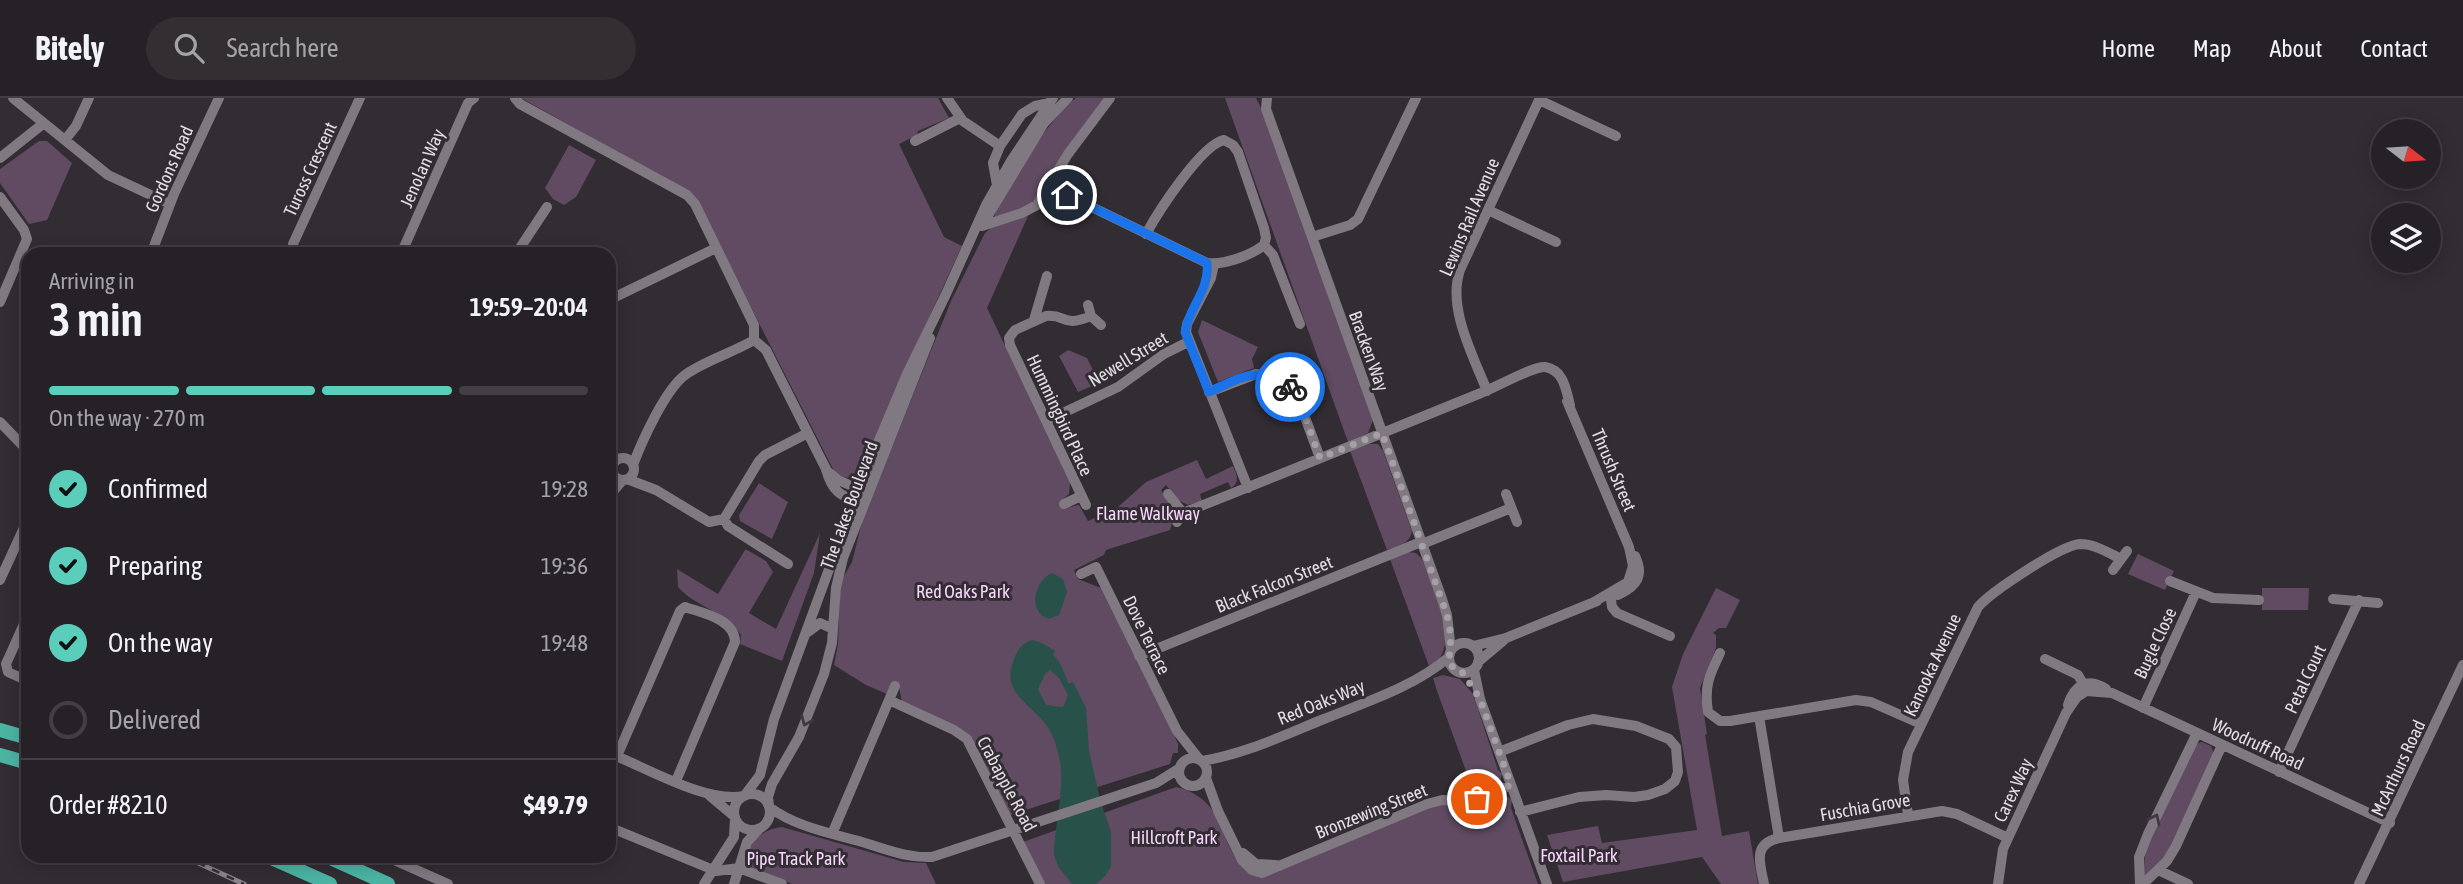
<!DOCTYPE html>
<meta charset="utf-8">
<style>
:root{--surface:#262126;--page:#322e32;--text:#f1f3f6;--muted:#a4a3a7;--line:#423e43;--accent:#5bcebb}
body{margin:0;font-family:"Asap Condensed",sans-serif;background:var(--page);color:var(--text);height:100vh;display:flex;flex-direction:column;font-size:26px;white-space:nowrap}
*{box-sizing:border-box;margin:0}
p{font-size:23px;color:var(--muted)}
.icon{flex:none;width:38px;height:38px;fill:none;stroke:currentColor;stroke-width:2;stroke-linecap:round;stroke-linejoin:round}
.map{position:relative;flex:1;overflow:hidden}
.sheet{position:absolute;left:21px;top:149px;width:595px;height:616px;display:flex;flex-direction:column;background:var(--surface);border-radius:21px;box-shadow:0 4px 18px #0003,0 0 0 2px var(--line)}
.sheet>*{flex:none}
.needle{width:46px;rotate:107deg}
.controls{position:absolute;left:2371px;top:21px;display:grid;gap:14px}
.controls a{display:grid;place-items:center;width:70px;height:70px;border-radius:50%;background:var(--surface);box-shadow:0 4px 18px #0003,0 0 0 2px var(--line);font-size:35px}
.pin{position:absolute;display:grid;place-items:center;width:60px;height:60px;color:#fff;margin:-30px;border:4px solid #fff;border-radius:50%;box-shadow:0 2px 7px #0007}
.courier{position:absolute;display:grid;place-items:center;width:70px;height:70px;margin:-35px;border:5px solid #1a73e8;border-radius:50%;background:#fff;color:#222;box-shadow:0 2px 9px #0007}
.overview em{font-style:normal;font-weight:600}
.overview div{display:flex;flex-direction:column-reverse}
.overview{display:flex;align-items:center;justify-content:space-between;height:119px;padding:0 28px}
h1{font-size:46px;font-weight:600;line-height:52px}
.bar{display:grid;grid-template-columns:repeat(4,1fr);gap:10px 7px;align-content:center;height:84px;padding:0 28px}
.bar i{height:9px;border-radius:5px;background:var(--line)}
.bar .selected{background:var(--accent)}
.bar p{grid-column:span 4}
.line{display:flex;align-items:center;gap:18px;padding:0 28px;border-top:2px solid var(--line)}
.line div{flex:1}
ol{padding:0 28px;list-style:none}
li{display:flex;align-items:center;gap:21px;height:77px}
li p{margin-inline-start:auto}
li .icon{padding:7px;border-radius:50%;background:var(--accent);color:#111;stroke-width:4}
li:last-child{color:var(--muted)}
li i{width:38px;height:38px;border:4px solid var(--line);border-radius:50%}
header{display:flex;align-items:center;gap:42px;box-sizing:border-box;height:98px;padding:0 35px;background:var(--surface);border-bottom:2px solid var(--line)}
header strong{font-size:33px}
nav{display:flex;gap:38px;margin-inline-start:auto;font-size:24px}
.search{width:490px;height:63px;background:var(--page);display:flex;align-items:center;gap:18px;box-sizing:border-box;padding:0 24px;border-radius:38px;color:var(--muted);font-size:26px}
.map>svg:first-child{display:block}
.green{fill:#604b62}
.water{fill:#275149;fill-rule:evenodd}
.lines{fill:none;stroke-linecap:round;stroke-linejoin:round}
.minor{stroke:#817981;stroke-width:10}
.highway{stroke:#4cb4a3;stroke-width:14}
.rail-casing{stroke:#8c868c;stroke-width:5}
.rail{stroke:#322c33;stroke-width:2.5;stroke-dasharray:8;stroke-linecap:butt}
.oneway{stroke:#3e383f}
.done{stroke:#a5a0a5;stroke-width:7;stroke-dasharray:0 12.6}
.route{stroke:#1a73e8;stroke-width:9}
.labels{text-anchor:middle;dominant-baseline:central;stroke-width:6;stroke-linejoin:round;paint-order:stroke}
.street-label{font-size:18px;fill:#e3dee3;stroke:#322c33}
.park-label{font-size:18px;fill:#f9d6fc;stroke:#322c33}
</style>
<header>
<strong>Bitely</strong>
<div class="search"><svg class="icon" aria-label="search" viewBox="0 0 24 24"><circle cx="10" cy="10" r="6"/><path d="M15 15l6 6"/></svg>Search here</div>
<nav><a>Home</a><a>Map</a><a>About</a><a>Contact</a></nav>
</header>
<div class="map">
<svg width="2463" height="786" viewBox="0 0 2463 786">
<rect width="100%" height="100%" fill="#322c33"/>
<path class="green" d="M521 0H938L949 20 918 33 917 37 899 46 944 139 962 148 901 280 866 367C857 380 850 384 835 375L697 103 691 95Z
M1076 0H1105L1064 55 1036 101 1030 108 994 119C1004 87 1049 22 1076 0Z
M1225 0H1256L1260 8 1373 322 1368 335 1348 344Z
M39 43H47L72 65 47 122 29 126 0 85V71Z
M569 47 596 62 576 99 564 107 553 101 545 90Z
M1028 118 987 210 1070 384 1069 396 1062 402 1065 410 1079 407 1088 423 1118 409 1146 384 1197 362 1206 381 1233 368C1237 376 1240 385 1231 390L1228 384 1200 396 1202 403 1188 407 1178 402 1166 387 1161 392 1175 415 1170 432 1106 452 1104 457 1074 472 1078 481 1101 490 1172 632 1178 646V655H1173L1170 666 1010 717 977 649 966 635 902 604 899 589 887 596 866 587 834 567 838 546 840 495 843 480 852 464 862 424 951 203 985 135 992 129Z
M1202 222 1258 249 1252 261 1254 270 1218 284 1198 234Z
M1068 252 1087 260 1099 285 1078 294 1059 258Z
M1369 346H1378L1383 353 1412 433C1410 446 1397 448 1387 452L1350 353Z
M759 385 788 404 772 441 740 423 739 417Z
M820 435 814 475 782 563 740 546 741 537C728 514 695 509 678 489L677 471 718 496 745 452H747L766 463 773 474 749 515 776 531Z
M1408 454 1416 455 1422 461C1434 493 1464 545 1430 571L1390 461Z
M2138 456 2174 473 2165 492 2128 476Z
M1716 490 1740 502 1726 530H1719L1713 535 1716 537V550L1700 590 1707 636 1705 637 1722 738 1749 733 1758 786H1721L1702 759 1563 784 1547 737 1598 728 1602 745 1697 732 1672 589 1683 556Z
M2262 490H2309L2308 512H2262Z
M1443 577 1460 581 1473 596 1498 672 1502 676 1499 687 1475 698 1437 593 1433 580Z
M2202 644 2211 648 2214 657 2168 758 2146 778H2144L2145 753 2196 646Z
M1176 689C1230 702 1216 749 1250 776L1431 709 1440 706 1471 707 1504 696 1512 702 1511 710 1538 786H1045L1023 744Z
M782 729 904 764 926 765 936 786H792L752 769 746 761C749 742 764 731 782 729Z"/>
<path class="water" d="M1052 475 1063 481 1067 494 1059 517 1049 521C1027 514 1034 483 1052 475Z
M1032 542 1042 545 1055 553 1053 557C1062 565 1064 576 1069 586L1073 584 1086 610 1089 653 1100 701 1111 734V768L1105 778 1096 786H1072L1058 768 1054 757C1054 728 1065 691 1060 664 1058 652 1054 638 1047 628 1030 604 1000 595 1014 561 1018 551 1022 545 1032 542ZM1050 572 1059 580 1068 597 1063 609 1046 607 1038 591 1045 576Z"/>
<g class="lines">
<path class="minor" d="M13 0 108 77 170 106
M515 0 520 6 687 97 695 106 754 227V242L766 252 826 371C832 395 842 398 863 407
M947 0 963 23 1000 48
M1267 0 1266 11 1442 501 1447 517 1451 552
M1539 2 1616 38
M65 42 76 28 89 0
M915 43 960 20
M0 60 44 25
M997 87 993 65 1000 48 1022 16 1035 8 1050 5
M1046 94 1067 97 1207 165C1224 167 1250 158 1264 147
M0 99 24 132 27 141 0 204
M1488 112 1556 144
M984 124 1044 25 1068 0
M982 128 1022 115 1037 107 1068 56 1110 0
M1146 136C1158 114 1201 47 1224 42L1233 47 1238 54 1264 130 1266 140 1264 147
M1312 139 1350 127 1358 121 1416 0
M1264 147 1273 157 1300 226
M151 156 174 96 219 0
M295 156 293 146 360 0
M401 156 468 5 474 0
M516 156 547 109
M1214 166 1211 180 1187 226 1186 234 1248 390
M609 202 716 150
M1088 207 1091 218 1101 227
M1034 222 1047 178
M1487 293C1473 257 1447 210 1460 172L1540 0
M1209 294 1256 276 1268 278 1286 286 1298 300 1320 360
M1567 303 1629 449 1633 468 1628 484 1594 504
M1046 323 1118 289 1164 256 1188 244
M0 324 28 353
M612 371a11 11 0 1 1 22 0a11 11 0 1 1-22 0Z
M633 367C642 343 665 292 685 277 702 264 734 254 754 242
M826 372 838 382 864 393
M627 381 656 392 709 424 724 421 759 363 765 357 808 335
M1168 396 1183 415C1283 376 1382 335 1481 295 1495 290 1533 268 1545 269 1564 272 1566 292 1570 307
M1506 396 1517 424
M609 398 622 383
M1064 406 1081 398
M1086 407 1010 247 1009 240 1015 232 1046 218C1067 216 1062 230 1091 218
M724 421 728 428 788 466
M1177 424 1183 415
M2113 472 2127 453
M1081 476 1096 469 1177 633 1199 661
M0 482 28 421
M2170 483 2213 500 2259 502
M1610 495 1612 509 1617 515 1670 538
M1618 497C1638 488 1644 477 1635 458
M2333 501 2378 505
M28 517 6 566 8 574 28 583
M808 534 820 525 833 531
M1449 560a15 15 0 1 1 30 0a15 15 0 1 1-30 0Z
M1473 548 1506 540 1597 503
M1720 555C1709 578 1704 588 1708 614L1720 623H1730L1856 602 1871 604 1921 626
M1139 558 1416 446 1427 444 1511 410
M2045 561 2078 577 2085 589
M1478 564 1503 543
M1474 572 1480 601 1547 786
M2086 593 2112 595 2390 725
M889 602 954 632 967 641 1040 786
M2068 607C2074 587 2088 579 2106 591
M2143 610 2196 494
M1759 618 1779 740
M1499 654 1568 627 1593 621 1636 628 1669 641 1676 649 1678 674 1675 683 1665 691 1648 697 1634 699 1606 697 1579 699 1520 714
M609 655C645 669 707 706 744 698
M617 658 680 513 685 509C702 515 735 521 735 544L676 683
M1179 674a14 14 0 1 1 28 0a14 14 0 1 1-28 0Z
M1202 663C1245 656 1284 637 1324 621 1366 604 1414 589 1449 559
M2279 674 2359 502
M1206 680 1218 713 1242 762 1252 772 1262 775 1427 706 1442 702 1471 703 1511 687
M734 714a18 18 0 1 1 36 0a18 18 0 1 1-36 0Z
M745 697 760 677 774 621 828 474 870 364 907 276 946 196 986 107 1011 63 1053 0
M710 698 735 719
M769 708 768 699 772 686 799 639 824 576 832 545 836 490 843 460 930 240
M769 709C796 729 830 735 862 744 886 751 906 760 932 759L1156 685 1180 670
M1908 717 1903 682 1908 654 1978 509C1991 494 2061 447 2080 446 2095 446 2109 455 2121 461
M609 729 716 773 739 770 782 786
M832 736 895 588
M1243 755 1256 766 1276 767
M385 758 448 786
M2158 772 2188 786
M704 786 734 739 735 720
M734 786 747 744 760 730
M1764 786C1760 765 1752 746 1779 740L1942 713 1957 716 2008 740
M1998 786 2003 751 2066 615 2077 599 2086 593
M2140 786 2139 759 2148 736 2197 635
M2143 786 2167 763 2176 748 2222 647
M2359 786 2463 567"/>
<path class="highway" d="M0 632 28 640
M0 657 28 665
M267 758 330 786
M326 758 388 786"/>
<g class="rail-casing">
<path id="rail" d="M183 758 244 786"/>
</g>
<use href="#rail" class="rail"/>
</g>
<defs><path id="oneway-chevron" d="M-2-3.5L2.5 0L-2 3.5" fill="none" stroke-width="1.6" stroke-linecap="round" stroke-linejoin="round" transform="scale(1.75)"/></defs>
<g class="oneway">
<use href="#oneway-chevron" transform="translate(806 623) rotate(113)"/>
<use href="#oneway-chevron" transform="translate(2155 721) rotate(-65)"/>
</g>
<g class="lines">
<path class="done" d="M1290 289 1298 300 1320 360 1382 335 1447 517 1451 538 1449 564 1455 572 1463 575 1480 601 1511 687 1477 701"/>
<path class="route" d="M1067 97 1207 165C1210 192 1189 209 1185 234L1209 294C1243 279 1255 267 1290 289"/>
</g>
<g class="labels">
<g class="street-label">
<text transform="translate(422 70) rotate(-66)">Jenolan Way</text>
<text transform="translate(169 71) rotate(-66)">Gordons Road</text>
<text transform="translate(310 71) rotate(-65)">Tuross Crescent</text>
<text transform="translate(1469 119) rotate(-67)">Lewins Rail Avenue</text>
<text transform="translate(1369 253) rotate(70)">Bracken Way</text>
<text transform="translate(1128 261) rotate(-31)">Newell Street</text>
<text transform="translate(1060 317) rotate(65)">Hummingbird Place</text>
<text transform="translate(1614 372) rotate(67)">Thrush Street</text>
<text transform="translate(849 407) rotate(-70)">The Lakes Boulevard</text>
<text transform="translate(1274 486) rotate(-22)">Black Falcon Street</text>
<text transform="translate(1147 537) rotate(64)">Dove Terrace</text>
<text transform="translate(2155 545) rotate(-65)">Bugle Close</text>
<text transform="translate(1932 567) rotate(-65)">Kanooka Avenue</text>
<text transform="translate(2305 581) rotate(-65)">Petal Court</text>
<text transform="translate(1321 604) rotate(-22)">Red Oaks Way</text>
<text transform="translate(2258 646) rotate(25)">Woodruff Road</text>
<text transform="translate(2398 670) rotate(-65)">McArthurs Road</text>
<text transform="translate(1007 686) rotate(62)">Crabapple Road</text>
<text transform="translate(2013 692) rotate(-65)">Carex Way</text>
<text transform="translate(1865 709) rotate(-10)">Fuschia Grove</text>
<text transform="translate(1371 713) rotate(-22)">Bronzewing Street</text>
</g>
<g class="park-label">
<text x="1148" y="415">Flame Walkway</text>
<text x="963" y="493">Red Oaks Park</text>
<text x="1174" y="739">Hillcroft Park</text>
<text x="1579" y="757">Foxtail Park</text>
<text x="796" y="760">Pipe Track Park</text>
</g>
</g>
</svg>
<div class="controls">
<a><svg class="needle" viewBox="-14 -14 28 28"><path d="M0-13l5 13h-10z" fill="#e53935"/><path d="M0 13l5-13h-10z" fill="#a4a3a7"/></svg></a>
<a><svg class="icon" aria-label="layers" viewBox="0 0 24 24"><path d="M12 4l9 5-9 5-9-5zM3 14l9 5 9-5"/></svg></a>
</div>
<div class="pin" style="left:1477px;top:701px;background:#ea580c"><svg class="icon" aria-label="bag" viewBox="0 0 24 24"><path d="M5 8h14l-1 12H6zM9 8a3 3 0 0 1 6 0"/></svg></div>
<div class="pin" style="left:1067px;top:97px;background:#1f2937"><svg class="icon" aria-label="home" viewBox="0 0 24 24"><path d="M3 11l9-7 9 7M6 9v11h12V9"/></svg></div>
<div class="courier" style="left:1290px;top:289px"><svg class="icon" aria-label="bike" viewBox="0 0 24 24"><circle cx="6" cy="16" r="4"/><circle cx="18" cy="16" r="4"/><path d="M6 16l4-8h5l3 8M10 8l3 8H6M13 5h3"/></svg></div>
<section class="sheet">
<div class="overview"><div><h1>3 min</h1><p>Arriving in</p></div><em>19:59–20:04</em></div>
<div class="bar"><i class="selected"></i><i class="selected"></i><i class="selected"></i><i></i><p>On the way · 270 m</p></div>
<ol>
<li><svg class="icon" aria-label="check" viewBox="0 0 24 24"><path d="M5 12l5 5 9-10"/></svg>Confirmed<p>19:28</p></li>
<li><svg class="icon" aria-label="check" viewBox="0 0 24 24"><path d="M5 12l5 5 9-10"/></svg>Preparing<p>19:36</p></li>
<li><svg class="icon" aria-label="check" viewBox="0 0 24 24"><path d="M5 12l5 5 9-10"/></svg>On the way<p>19:48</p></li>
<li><i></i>Delivered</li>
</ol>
<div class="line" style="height:91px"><div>Order #8210</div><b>$49.79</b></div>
</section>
</div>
